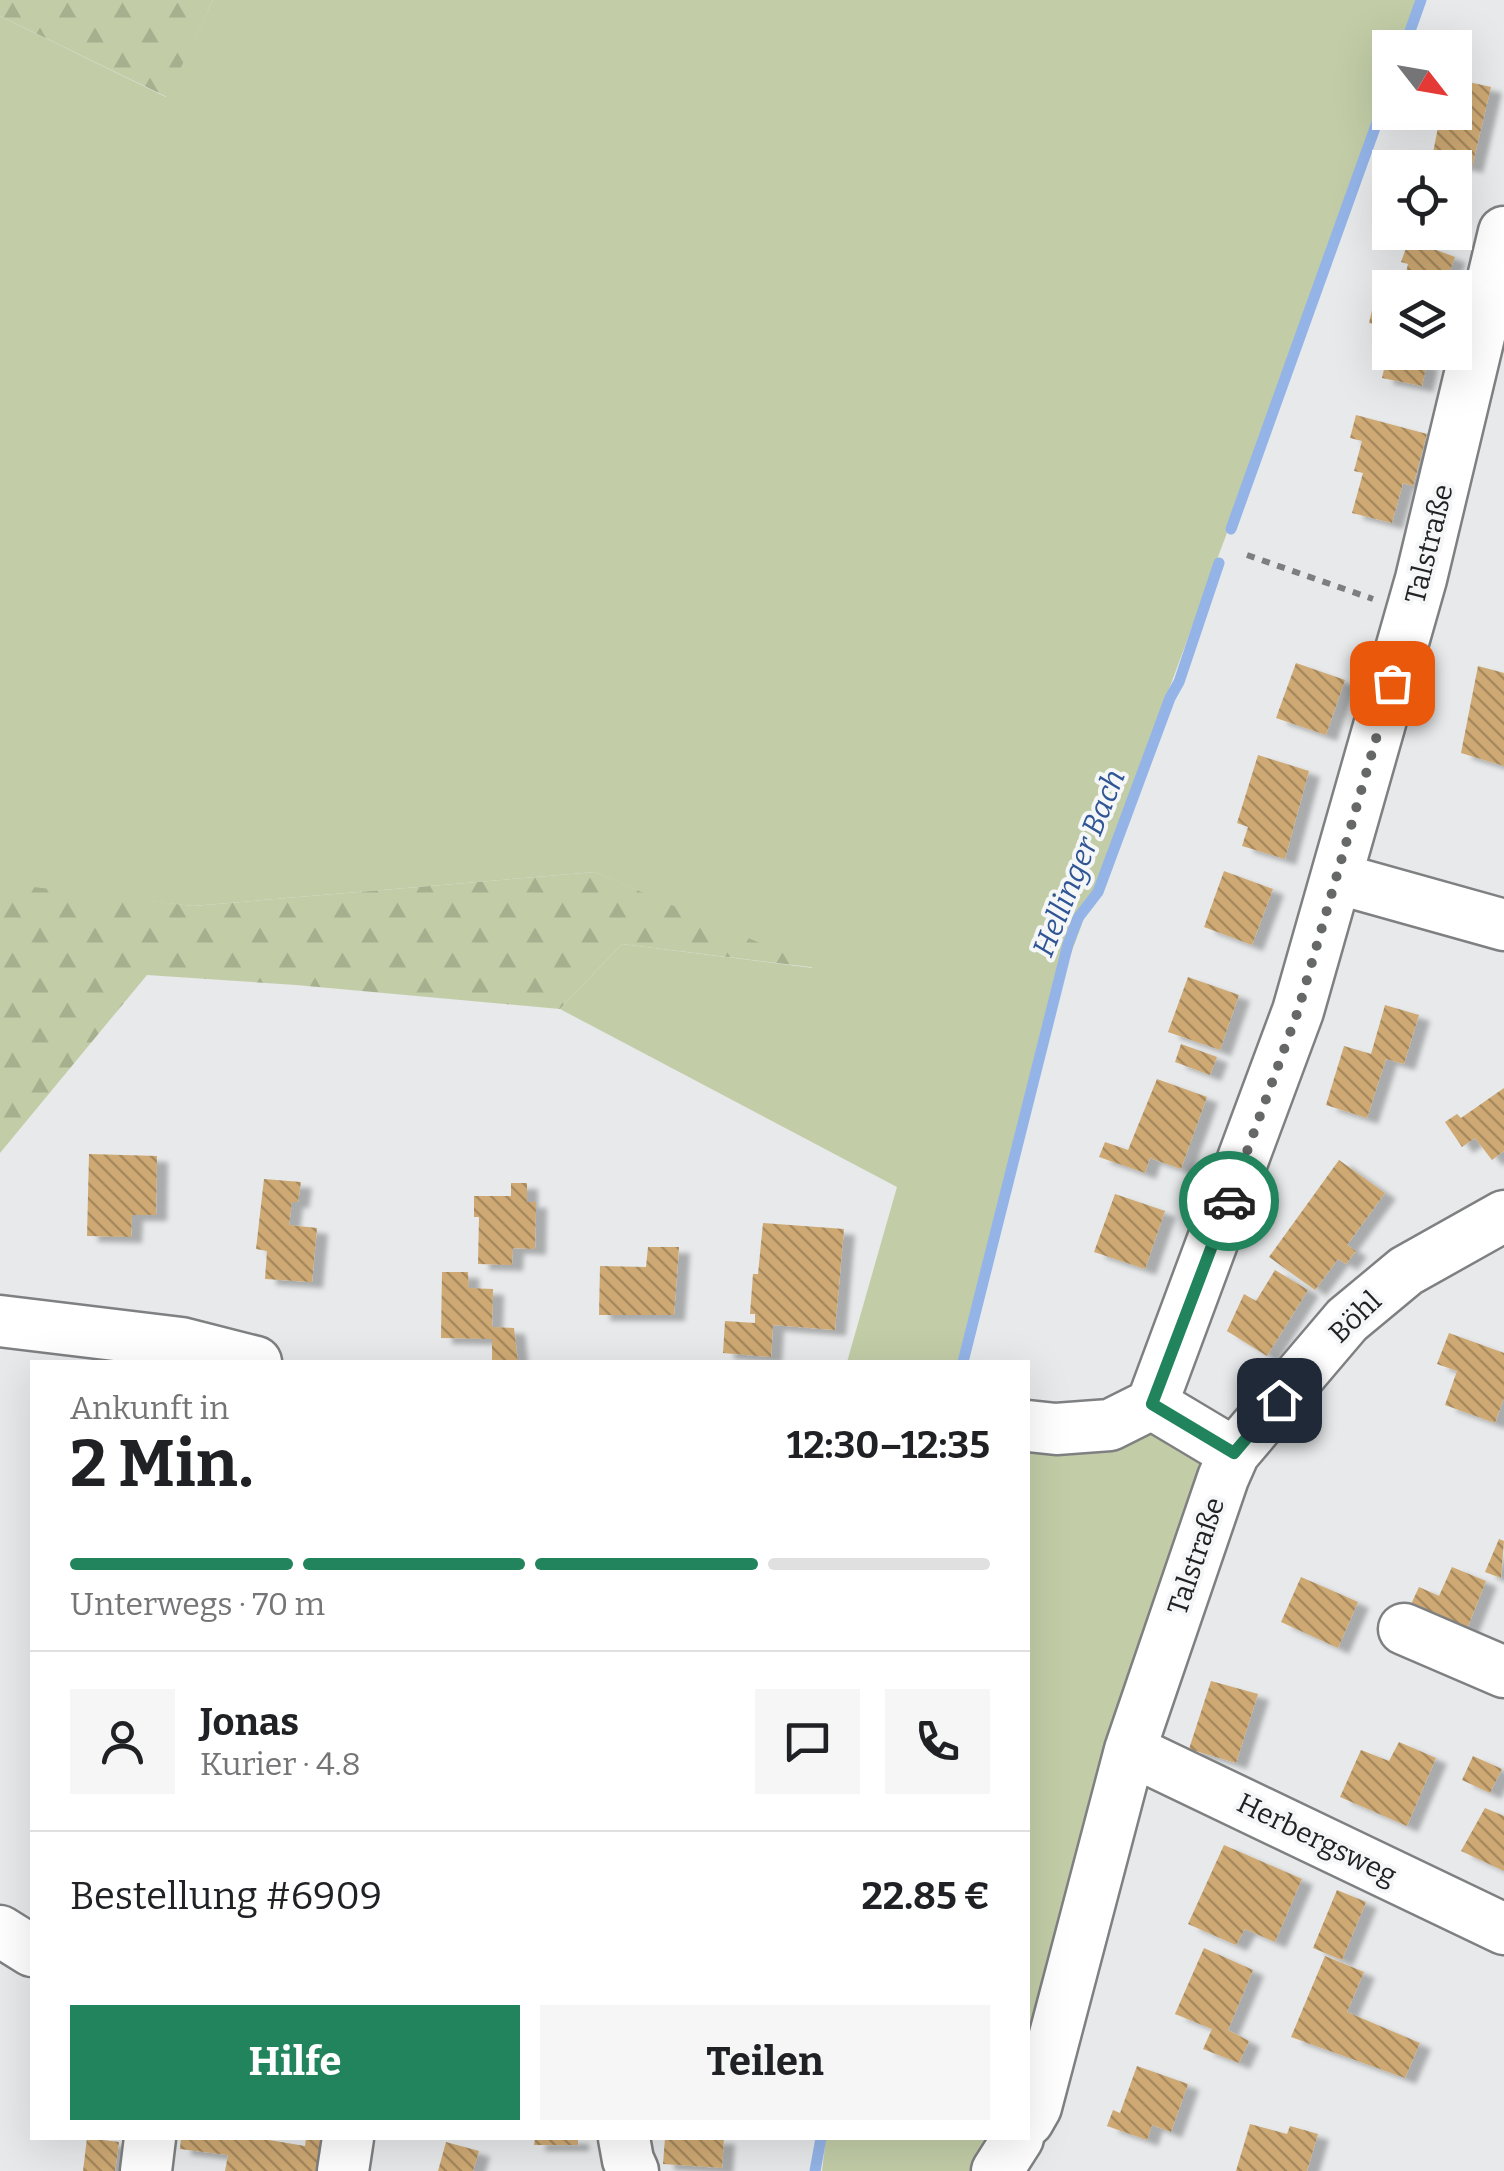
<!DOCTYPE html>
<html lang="de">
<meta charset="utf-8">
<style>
:root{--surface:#fff;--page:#f6f6f6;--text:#202124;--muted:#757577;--line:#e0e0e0;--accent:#22845d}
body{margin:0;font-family:Bitter,serif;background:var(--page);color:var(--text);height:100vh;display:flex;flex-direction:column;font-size:38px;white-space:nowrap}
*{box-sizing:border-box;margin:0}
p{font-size:32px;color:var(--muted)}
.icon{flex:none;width:55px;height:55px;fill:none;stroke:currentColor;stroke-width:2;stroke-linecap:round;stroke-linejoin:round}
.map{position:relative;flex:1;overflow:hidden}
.details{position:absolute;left:30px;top:1360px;width:1000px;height:780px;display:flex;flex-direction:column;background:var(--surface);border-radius:0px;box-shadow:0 10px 40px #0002}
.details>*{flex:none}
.needle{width:65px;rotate:121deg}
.tools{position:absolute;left:1372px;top:30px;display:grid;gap:20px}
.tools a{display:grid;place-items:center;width:100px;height:100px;border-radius:0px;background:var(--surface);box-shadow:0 10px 40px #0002;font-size:50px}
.pin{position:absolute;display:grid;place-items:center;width:85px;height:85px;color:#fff;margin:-42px;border-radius:20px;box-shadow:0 5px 15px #0006}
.courier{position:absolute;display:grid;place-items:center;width:100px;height:100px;margin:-50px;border:8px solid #22845d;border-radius:50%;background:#fff;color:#222;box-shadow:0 2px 12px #0007}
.headline em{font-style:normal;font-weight:700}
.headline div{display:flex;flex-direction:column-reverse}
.headline{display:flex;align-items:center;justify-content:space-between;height:170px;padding:0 40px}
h1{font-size:65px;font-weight:700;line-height:75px}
.bar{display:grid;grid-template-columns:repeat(4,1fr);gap:15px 10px;align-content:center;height:120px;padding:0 40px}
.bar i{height:12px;border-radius:8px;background:var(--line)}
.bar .active{background:var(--accent)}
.bar p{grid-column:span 4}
.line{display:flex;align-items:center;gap:25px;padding:0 40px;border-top:2px solid var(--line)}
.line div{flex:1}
.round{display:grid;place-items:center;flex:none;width:105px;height:105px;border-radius:0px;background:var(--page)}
.primary-button{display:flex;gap:20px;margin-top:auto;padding:20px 40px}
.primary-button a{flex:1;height:115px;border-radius:0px;background:var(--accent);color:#fff;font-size:40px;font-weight:700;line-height:115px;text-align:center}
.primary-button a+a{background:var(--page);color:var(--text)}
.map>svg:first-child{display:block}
.grass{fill:#c2cda7}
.forest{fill:url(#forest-firs)}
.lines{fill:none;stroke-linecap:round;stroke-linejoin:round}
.stream{stroke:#94b4e8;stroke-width:11}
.building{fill:url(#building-back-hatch);filter:url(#shadow)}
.minor-casing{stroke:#7f8082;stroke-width:55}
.path{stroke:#7d7e7f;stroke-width:6;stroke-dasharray:8 8;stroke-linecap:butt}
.minor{stroke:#fff;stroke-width:50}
.done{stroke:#666868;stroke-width:10;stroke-dasharray:0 18}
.route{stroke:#22845d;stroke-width:12}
.labels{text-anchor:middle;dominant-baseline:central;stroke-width:8;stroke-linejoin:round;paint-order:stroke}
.street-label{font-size:28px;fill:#212222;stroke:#f5f6f7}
.water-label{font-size:30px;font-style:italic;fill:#2f5595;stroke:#f5f6f7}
</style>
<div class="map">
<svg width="1504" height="2171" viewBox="0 0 1504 2171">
<defs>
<pattern id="forest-firs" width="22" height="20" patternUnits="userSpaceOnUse" patternTransform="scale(2.5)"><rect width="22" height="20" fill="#c2cda7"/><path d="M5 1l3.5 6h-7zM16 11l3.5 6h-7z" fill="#a6b08f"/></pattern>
<pattern id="building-back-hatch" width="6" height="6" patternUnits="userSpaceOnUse" patternTransform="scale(2.5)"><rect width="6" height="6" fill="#cea973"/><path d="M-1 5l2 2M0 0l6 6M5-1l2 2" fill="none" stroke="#a7895e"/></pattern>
<filter id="shadow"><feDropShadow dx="11" dy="6" stdDeviation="2.5" flood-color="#0004"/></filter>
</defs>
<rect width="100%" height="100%" fill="#e7e9ea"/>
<path class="grass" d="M213 0H1425L1407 47 1390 48V93L1069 959 961 1362H847L897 1187 560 1009 622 944 813 968 595 872 193 906 0 885V16L166 97Z
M1153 1428 1217 1461 1028 2080V1442Z
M826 2138H1002L985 2171H822Z"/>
<path class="forest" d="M0 0H213L167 97 0 16Z
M595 872 818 968 622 944 560 1009 296 985 147 975 0 1153V883L193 906Z"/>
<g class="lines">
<path class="stream" d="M1404 48 1421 0
M1231 529 1390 86
M963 1362 1068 944 1078 918 1098 892 1170 698 1179 682 1219 563
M815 2171 821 2138"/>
</g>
<path class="building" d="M1455 79 1491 87 1472 167 1432 158 1441 112H1455Z
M1409 240 1455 257 1447 279 1443 277 1441 288H1390V328L1369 323 1381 272 1405 277 1408 264 1401 262Z
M1388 352H1418L1416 360 1427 363 1422 386 1382 378Z
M1356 415 1427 434 1413 486 1403 483 1392 523 1352 513 1363 473 1354 471 1362 441 1350 438Z
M1296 663 1345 680 1326 735 1276 718Z
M1478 666 1504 673V766L1461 753Z
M1258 755 1309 771 1285 859 1242 846 1248 827 1237 823Z
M1224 871 1273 889 1252 945 1204 927Z
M1188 977 1239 995 1220 1050 1168 1032Z
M1385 1005 1419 1015 1404 1064 1386 1059 1367 1118 1326 1105 1344 1046 1371 1054Z
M1181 1044 1217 1057 1210 1075 1175 1062Z
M1157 1079 1207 1097 1181 1169 1150 1158 1145 1173 1099 1157 1105 1142 1128 1150Z
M1504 1088V1151L1492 1160 1475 1138 1462 1147 1445 1122 1457 1114 1461 1118Z
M89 1154 157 1156 156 1215H132L131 1237 87 1236Z
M1339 1160 1385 1193 1347 1245 1356 1251 1346 1264 1338 1259 1315 1290 1269 1257Z
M264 1179 301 1182 298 1202H292L289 1225 317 1228 312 1282 265 1279 267 1251 256 1249Z
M511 1183H527V1202H536L535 1249 513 1248 512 1265 478 1264 479 1217H474V1196H511Z
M1115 1194 1165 1211 1145 1269 1094 1252Z
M763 1223 844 1229 835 1330 773 1325 771 1357 723 1353 725 1321 755 1323V1314H750L753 1274H758Z
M648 1247H679L674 1315H599L600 1266 646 1267Z
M1275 1270 1308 1290 1267 1356 1227 1331 1244 1294 1256 1301Z
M442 1272H468L469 1288 493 1289 492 1327 514 1328 518 1362H492V1339L441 1338Z
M1449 1333 1504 1353V1398L1495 1423 1445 1405 1457 1371 1437 1364Z
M1499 1539 1504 1541 1501 1578 1485 1572Z
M1452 1567 1486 1581 1463 1639 1406 1615 1419 1587 1439 1596Z
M1301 1577 1358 1602 1338 1648 1281 1622Z
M1211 1681 1258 1694 1236 1763 1189 1749Z
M1399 1742 1436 1758 1407 1826 1340 1797 1361 1750 1389 1761Z
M1473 1756 1502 1769 1490 1793 1462 1780Z
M1485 1808 1504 1816V1871L1461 1851Z
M1224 1845 1302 1879 1275 1942 1245 1929 1236 1945 1188 1924Z
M1337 1890 1366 1902 1342 1960 1313 1948Z
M1204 1948 1253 1970 1228 2030 1249 2041 1239 2063 1203 2049 1212 2029 1175 2014Z
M1325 1956 1364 1972 1347 2012 1420 2043 1405 2078 1291 2037Z
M1137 2066 1188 2084 1171 2132 1152 2125 1147 2140 1107 2126 1113 2110 1120 2113Z
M1250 2124 1287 2134 1290 2126 1318 2134 1307 2171H1236Z
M87 2138 119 2142 115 2171H83Z
M181 2138H257L305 2146 306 2138H328L323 2171H225L228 2155 180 2149Z
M535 2138H578V2145H534Z
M665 2138H724L722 2168 663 2164Z
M446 2142 479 2151 473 2171H438Z"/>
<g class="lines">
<g class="minor-casing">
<path id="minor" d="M1336 878 1504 925
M0 1321 181 1343 256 1362
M1152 1404 1298 1011 1421 579 1504 232
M1152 1404 1234 1453
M1028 1426 1056 1429 1110 1425 1152 1404
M1404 1629 1504 1672
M1130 1750 1504 1929
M0 1931 32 1951
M1028 2121 1036 2107 1130 1750 1223 1478 1234 1453 1347 1320 1406 1271 1504 1216
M624 2138 628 2160 633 2171
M146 2171 150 2138
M343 2171 348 2138
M997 2171 1018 2138"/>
</g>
<path class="path" d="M1247 555 1373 599"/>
<use href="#minor" class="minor"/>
</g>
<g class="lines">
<path class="done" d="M1229 1201 1298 1011 1392 683"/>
<path class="route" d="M1229 1201 1152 1404 1234 1453 1279 1400"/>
</g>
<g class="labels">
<g class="street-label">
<text transform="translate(1429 544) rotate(-76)">Talstraße</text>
<text transform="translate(1355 1317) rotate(-44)">Böhl</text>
<text transform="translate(1196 1556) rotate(-71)">Talstraße</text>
<text transform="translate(1317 1839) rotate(26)">Herbergsweg</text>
</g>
<g class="water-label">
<text transform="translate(1079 863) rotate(-68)">Hellinger Bach</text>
</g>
</g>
</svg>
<div class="tools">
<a><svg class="needle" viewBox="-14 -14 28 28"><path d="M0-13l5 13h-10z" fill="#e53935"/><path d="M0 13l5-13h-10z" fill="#757577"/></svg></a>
<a><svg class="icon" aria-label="locate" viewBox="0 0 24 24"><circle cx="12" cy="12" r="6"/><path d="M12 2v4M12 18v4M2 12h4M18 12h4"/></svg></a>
<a><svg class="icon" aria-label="layers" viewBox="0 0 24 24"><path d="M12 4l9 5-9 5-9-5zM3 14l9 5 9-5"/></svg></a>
</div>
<div class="pin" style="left:1392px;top:683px;background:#ea580c"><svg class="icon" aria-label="bag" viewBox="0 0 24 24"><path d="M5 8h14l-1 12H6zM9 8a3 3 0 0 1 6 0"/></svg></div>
<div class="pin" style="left:1279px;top:1400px;background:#1f2937"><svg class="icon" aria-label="home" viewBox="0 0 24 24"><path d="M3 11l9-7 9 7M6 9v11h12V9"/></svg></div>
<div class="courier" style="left:1229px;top:1201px"><svg class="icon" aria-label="car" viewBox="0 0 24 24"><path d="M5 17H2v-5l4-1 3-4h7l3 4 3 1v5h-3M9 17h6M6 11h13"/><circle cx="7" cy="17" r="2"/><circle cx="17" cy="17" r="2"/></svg></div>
<section class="details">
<div class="headline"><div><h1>2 Min.</h1><p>Ankunft in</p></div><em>12:30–12:35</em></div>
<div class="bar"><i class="active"></i><i class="active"></i><i class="active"></i><i></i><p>Unterwegs · 70 m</p></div>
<div class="line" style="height:180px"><a class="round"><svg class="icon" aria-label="person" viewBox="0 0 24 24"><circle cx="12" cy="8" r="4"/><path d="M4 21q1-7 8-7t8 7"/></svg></a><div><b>Jonas</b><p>Kurier · 4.8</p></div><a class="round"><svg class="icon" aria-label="chat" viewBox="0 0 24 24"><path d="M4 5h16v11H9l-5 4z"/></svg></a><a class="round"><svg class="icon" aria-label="phone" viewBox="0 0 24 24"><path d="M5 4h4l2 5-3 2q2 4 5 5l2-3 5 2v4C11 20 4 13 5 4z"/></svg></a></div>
<div class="line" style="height:130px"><div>Bestellung #6909</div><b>22.85 €</b></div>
<div class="primary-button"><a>Hilfe</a><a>Teilen</a></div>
</section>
</div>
